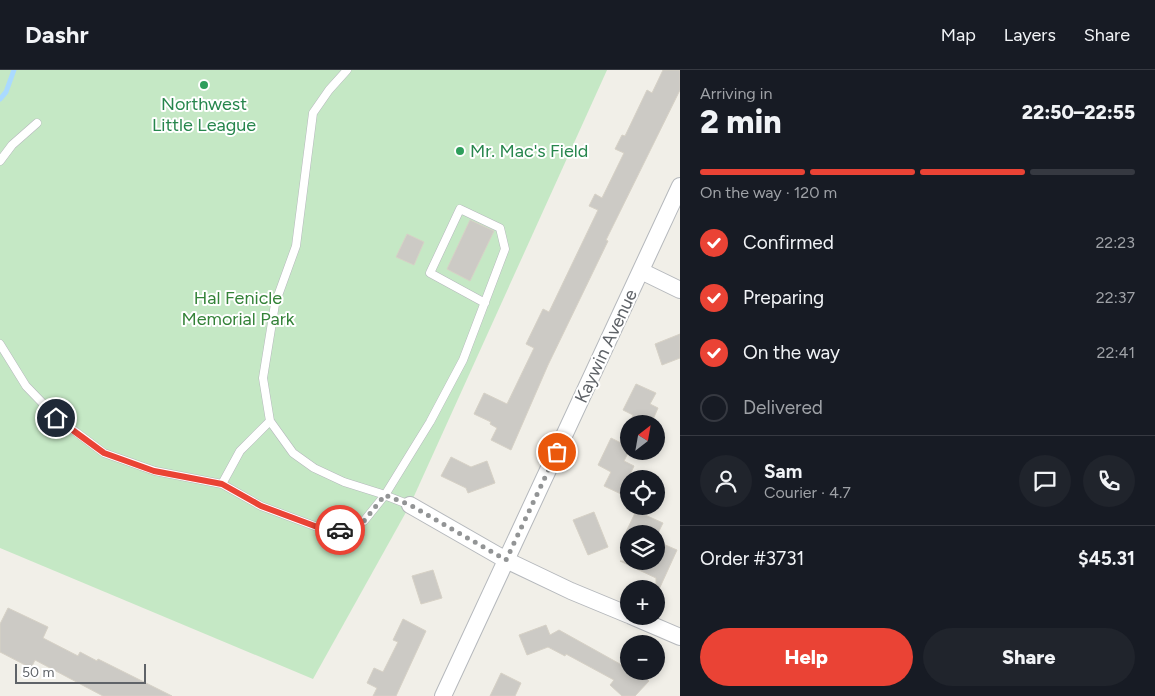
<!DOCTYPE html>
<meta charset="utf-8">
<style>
:root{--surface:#171b24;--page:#20242c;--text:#f1f3f6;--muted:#9ea1a6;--line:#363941;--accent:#ea4335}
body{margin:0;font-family:Figtree,sans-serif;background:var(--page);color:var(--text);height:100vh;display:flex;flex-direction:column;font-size:19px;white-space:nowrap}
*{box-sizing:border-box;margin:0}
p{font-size:16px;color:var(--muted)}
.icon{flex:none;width:28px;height:28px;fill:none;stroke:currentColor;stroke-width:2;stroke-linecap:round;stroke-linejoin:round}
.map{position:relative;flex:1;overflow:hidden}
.details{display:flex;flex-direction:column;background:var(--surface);width:475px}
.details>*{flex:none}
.needle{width:32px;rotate:31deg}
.fabs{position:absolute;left:620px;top:345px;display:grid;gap:10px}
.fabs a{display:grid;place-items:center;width:45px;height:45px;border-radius:50%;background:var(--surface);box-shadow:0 2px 8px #0003;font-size:25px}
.scale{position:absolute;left:15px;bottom:12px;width:131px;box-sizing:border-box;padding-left:5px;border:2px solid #5f6368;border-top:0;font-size:14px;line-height:18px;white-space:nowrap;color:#5f6368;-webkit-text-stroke:4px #fff;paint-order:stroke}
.pin{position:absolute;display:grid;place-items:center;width:42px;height:42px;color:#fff;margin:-21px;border:2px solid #fff;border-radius:50%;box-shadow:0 1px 5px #0007}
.courier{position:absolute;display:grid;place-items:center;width:50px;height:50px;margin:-25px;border:4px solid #ea4335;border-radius:50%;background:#fff;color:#222;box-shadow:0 1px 6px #0007}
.summary em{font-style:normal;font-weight:800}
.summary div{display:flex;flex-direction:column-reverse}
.summary{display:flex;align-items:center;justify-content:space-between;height:85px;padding:0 20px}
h1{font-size:32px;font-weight:800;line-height:38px}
.bar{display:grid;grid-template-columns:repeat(4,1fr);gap:8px 5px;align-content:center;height:60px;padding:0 20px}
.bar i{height:6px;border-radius:4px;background:var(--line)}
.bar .current{background:var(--accent)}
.bar p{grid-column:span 4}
.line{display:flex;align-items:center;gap:12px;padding:0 20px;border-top:1px solid var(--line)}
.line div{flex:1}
.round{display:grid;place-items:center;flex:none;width:52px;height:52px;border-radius:26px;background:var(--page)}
ol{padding:0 20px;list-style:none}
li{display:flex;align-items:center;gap:15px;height:55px}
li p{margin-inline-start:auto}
li .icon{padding:5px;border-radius:50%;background:var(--accent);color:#fff;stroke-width:4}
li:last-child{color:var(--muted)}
li i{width:28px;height:28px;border:2px solid var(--line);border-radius:50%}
.action{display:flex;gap:10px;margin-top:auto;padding:10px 20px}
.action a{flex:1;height:58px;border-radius:30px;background:var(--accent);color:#fff;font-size:20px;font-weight:800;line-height:58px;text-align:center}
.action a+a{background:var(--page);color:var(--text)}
header{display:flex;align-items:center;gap:30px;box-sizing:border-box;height:70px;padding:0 25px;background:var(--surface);border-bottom:1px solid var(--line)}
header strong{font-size:24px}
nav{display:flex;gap:28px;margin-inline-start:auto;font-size:18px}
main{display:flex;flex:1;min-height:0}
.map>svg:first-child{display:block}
.green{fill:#c5e8c5}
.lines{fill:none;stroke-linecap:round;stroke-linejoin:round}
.stream{stroke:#aadaff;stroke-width:5}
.building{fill:#cccac5;stroke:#d6d1c6}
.service-casing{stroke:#b5b8bc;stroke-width:9}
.minor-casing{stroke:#b5b8bc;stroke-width:18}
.service{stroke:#fff;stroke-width:8}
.minor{stroke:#fff;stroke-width:16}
.done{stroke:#929495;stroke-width:5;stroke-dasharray:0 9}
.route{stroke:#ea4335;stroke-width:6}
.leisure-dot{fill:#2e9e5b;stroke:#fff;stroke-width:2}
.labels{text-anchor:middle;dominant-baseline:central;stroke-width:4;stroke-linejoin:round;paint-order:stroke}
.leisure-label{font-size:18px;fill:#27864d;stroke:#fff}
.park-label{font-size:18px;fill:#348238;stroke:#fff}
.street-label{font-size:18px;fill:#5f6368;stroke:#fff}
</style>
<header>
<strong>Dashr</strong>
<nav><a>Map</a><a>Layers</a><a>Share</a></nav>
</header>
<main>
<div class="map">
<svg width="680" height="626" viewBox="0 0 680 626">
<rect width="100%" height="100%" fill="#f1efe8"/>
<path class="green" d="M0 0H607L410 435 313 609 0 478Z"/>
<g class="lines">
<path class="stream" d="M0 29 6 22 14 0"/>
</g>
<path class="building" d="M663 0H680V20L606 170 608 171 548 295 511 380 491 370 497 358 490 354 491 352 474 344 484 323 507 334 534 278 526 274 543 239 549 242 598 140 589 136 595 124 602 128 624 83 615 79 622 65 625 66 647 20 652 23Z
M470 150 494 161 470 211 447 199Z
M407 164 424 172 414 195 396 187Z
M680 264V288L662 295 655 274Z
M636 314 656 323 650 334 658 338 651 354H629L633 345 623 340Z
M611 368 629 377V381L624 391 634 396 621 424 604 416 611 402 598 395Z
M451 387 471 397 487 391 495 413 468 423 466 418 441 406Z
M636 441 663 453 656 467V464H625Z
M594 442 608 477 588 485 573 450Z
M656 471 677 480 656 526V508L620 491H656Z
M433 500 442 528 421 534 412 506Z
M8 538 48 557 43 568 78 586 80 582 97 591 98 589 172 626H103L35 590 31 598 0 582V554Z
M403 549 426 561 396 626H373L377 618 367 613 374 598 383 602 398 572 393 570Z
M546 555 550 565 559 560 620 594 625 599 629 595V601H639L649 611 635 626H622L610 615 614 610 566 584 565 586 548 577 527 585 519 565Z
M501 603 521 613 515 626H490Z"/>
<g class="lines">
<g class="service-casing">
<path id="service" d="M347 0 329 20 313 43 296 176 275 234 263 308 270 351 293 383 314 398 344 412 379 423 410 435
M0 91 12 75 37 53
M0 274 26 316 56 347 104 383 155 401 222 414
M270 351 240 381 222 414 261 436 320 458 344 461 364 451 385 425 430 352 463 290 505 179 500 158 460 139 430 203 485 233"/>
</g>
<g class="minor-casing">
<path id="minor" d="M641 201 680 220
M410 435 506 490 571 521 629 545
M631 546 680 567
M443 626 680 116"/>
</g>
<use href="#service" class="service"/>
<use href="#minor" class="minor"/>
</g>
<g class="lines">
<path class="done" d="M340 460 344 461 364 451 385 425 410 435 506 490 557 382"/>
<path class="route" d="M56 348 104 383 154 401 222 414 261 436 320 458 340 460"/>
</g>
<g class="leisure-dot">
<circle cx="204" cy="15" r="5"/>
<circle cx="460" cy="81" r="5"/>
</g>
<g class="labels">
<g class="leisure-label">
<text x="204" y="34">Northwest<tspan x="204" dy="21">Little League</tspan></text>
<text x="470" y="81" text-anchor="start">Mr. Mac's Field</text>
</g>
<g class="park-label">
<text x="238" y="228">Hal Fenicle<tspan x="238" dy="21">Memorial Park</tspan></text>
</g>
<g class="street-label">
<text transform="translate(606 276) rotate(-65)">Kaywin Avenue</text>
</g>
</g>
</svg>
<div class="fabs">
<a><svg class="needle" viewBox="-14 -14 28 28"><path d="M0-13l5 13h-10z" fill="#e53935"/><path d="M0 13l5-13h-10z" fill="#9ea1a6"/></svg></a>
<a><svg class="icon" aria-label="locate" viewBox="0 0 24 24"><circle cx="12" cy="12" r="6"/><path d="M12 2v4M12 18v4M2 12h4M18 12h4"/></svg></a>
<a><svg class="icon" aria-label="layers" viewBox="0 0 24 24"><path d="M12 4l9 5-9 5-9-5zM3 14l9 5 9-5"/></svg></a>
<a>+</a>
<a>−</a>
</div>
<div class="scale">50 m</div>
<div class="pin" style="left:557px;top:382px;background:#ea580c"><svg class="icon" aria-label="bag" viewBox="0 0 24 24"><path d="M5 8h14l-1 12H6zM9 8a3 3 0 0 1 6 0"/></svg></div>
<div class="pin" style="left:56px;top:348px;background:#1f2937"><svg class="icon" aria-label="home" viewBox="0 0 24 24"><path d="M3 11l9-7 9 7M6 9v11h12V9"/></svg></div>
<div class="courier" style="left:340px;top:460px"><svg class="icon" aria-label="car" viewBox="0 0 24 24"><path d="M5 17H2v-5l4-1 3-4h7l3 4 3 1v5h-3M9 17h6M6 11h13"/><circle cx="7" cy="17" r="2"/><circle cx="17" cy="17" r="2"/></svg></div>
</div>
<section class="details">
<div class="summary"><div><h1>2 min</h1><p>Arriving in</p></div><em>22:50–22:55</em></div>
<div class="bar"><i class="current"></i><i class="current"></i><i class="current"></i><i></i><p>On the way · 120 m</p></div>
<ol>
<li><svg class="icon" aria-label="check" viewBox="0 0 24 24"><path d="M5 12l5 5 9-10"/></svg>Confirmed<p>22:23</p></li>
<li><svg class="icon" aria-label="check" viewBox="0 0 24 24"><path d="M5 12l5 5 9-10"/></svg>Preparing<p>22:37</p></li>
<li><svg class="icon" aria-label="check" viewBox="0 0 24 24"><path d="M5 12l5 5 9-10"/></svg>On the way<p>22:41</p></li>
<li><i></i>Delivered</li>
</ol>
<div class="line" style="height:90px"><a class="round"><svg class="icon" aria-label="person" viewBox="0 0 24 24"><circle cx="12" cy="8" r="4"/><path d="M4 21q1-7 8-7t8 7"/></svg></a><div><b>Sam</b><p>Courier · 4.7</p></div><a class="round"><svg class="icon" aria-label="chat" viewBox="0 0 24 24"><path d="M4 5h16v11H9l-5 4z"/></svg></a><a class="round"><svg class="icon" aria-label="phone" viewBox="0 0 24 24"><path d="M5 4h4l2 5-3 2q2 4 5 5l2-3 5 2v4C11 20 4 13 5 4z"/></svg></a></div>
<div class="line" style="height:65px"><div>Order #3731</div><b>$45.31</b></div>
<div class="action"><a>Help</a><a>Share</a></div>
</section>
</main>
